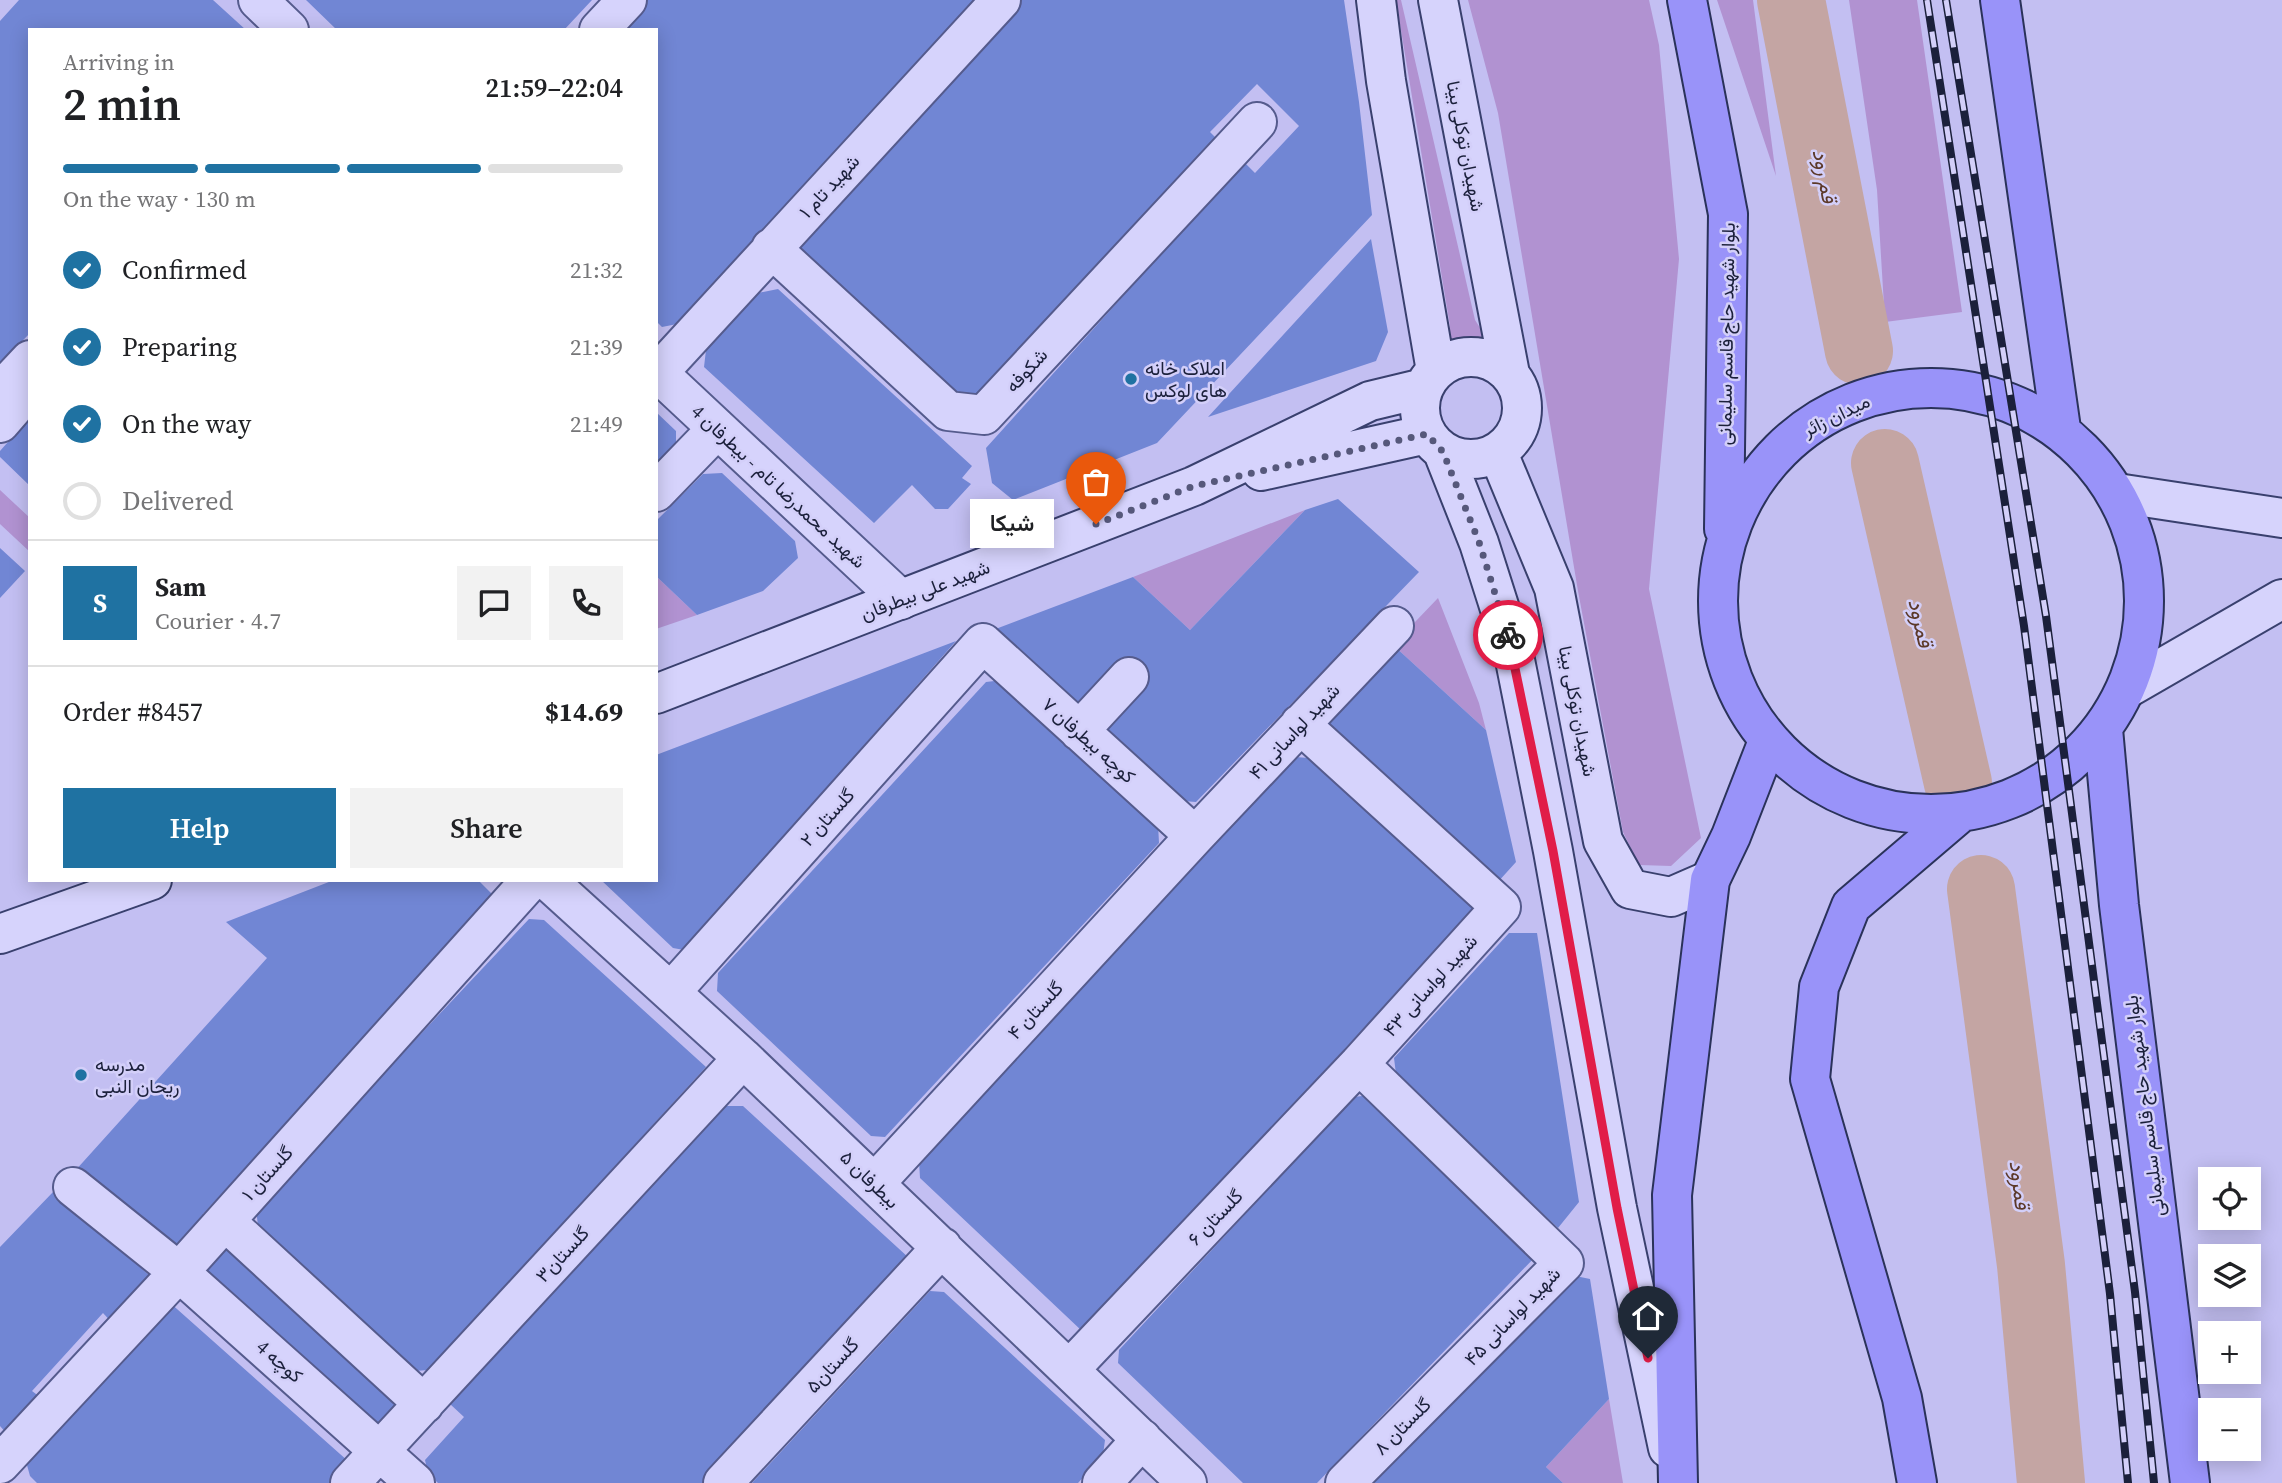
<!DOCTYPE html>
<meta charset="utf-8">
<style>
:root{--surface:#fff;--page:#f2f2f2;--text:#202124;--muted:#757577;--line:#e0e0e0;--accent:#1f72a2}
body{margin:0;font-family:"Source Serif 4",Vazirmatn,serif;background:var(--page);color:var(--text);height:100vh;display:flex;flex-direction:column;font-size:26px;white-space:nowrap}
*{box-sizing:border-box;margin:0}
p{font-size:23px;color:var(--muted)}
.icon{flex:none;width:38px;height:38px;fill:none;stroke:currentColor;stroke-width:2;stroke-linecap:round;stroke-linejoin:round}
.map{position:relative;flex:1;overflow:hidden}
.panel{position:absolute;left:28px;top:28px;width:630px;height:854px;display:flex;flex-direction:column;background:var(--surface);border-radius:0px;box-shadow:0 4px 18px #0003}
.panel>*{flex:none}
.fabs{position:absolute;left:2198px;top:1167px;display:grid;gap:14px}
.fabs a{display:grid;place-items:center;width:63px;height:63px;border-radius:0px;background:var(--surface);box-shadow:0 4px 18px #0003;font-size:35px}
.pin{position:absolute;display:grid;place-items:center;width:60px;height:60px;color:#fff;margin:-72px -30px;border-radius:50% 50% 50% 0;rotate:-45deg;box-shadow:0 0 7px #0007}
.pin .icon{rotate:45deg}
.courier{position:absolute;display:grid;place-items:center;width:70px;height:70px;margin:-35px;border:5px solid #e11d48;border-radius:50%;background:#fff;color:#222;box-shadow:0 2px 9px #0007}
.bubble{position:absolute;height:49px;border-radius:0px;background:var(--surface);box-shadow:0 4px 18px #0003;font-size:23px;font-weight:600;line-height:49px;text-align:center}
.overview em{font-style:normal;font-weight:600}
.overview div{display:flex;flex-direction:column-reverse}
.overview{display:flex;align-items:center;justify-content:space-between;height:119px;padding:0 35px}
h1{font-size:46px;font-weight:600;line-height:52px}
.bar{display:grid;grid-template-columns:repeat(4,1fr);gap:10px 7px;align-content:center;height:84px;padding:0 35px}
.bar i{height:9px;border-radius:5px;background:var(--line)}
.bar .active{background:var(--accent)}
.bar p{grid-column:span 4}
.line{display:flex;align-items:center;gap:18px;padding:0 35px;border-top:2px solid var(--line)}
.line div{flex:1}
.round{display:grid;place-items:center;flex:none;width:74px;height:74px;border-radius:0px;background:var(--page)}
ol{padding:0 35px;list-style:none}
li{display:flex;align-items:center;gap:21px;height:77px}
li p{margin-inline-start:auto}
li .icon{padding:7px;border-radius:50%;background:var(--accent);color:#fff;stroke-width:4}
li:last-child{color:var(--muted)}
li i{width:38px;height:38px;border:4px solid var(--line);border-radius:50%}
.button{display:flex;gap:14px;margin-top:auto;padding:14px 35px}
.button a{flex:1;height:80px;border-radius:0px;background:var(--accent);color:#fff;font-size:28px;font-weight:600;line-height:80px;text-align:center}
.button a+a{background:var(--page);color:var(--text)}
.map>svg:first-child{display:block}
.green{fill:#b192d1}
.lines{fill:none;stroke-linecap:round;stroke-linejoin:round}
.river{stroke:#c4a5a3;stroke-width:68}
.building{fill:#7186d4}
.street-casing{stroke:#555b8d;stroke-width:42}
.secondary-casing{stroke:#39406e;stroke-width:42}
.primary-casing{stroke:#2a325a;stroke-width:42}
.street{stroke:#d6d3fc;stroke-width:38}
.secondary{stroke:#d6d3fc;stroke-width:38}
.primary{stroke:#9993f9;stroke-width:38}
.rail-casing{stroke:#1b203b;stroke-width:8}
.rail{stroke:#d3cff9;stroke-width:5;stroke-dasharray:16;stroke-linecap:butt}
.done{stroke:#56587b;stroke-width:7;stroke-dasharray:0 12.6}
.route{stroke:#e11d48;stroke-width:9}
.poi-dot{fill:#1f72a2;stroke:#d3cff9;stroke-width:2.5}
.labels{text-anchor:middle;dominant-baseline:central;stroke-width:5;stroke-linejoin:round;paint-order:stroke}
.street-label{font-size:19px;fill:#1b203b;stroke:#d3cff9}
.poi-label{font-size:19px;fill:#1b203b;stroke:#d3cff9;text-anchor:start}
.water-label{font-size:21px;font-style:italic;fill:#5c3929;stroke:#d3cff9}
</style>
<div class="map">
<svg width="2282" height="1483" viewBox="0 0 2282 1483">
<rect width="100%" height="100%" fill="#c3bff2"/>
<path class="green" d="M1396 0H1401L1475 320 1486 337 1445 342 1450 326Z
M1468 0H1649L1659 45 1679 259 1649 589 1701 838 1671 866 1639 865 1623 832 1578 591 1498 113Z
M1717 0H1753L1776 176Z
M1849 0H1917L1962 312 1885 322 1877 190Z
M0 490 30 518V552L0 524Z
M1305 510 1190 630 1133 577Z
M656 576 697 615 656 629Z
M1438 598 1479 703 1486 730 1393 645Z
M1609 1399 1623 1483H1563L1546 1467Z"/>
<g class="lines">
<path class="river" d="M1791 0 1859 351
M1885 463 1958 783
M1981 889 2031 1265 2051 1483"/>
</g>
<path class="building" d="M19 0H213L246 30H30V333L0 364V21Z
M306 0H592L564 30H337Z
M645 0H978L677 324 662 327 656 321V30H617Z
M1017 0H1344L1359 102 1372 215 1157 443 1013 500 992 483 986 448 1244 162 1255 173 1299 126 1257 84 1210 132 1219 141 980 397 955 399 799 249 795 235Z
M1371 239 1388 332 1376 361 1208 417Z
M778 289 972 466 962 478 971 484 948 509H935L912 485 874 523 704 367 706 350 753 294Z
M656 412 676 431V451L656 473Z
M30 417V486L0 457V451Z
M722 473 795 541 798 558 763 591 697 615 656 576V521L703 474Z
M1338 499 1419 572 1196 802 1183 801 1078 709 993 630 1133 577 1190 630 1305 510Z
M0 548 25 571 0 598Z
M956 641 684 950 673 948 601 880H656V755Z
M1393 645 1486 730 1516 862 1497 883 1330 728 1331 712Z
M1003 680 1158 824 1159 843 885 1137 871 1136 717 991 718 973 986 682Z
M1295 757 1309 758 1476 908 1082 1331 920 1178 919 1161Z
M334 880H478L491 893 490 902 203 1214 213 1223 173 1266 74 1172 267 958 226 922Z
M529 919 544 920 706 1067 428 1370 415 1371 258 1226 256 1209Z
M1509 933H1537L1579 1202 1558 1228 1396 1074 1394 1058Z
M1370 1095 1535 1257 1317 1483H1243L1118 1363 1119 1350 1354 1097Z
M726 1106H743L909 1258 702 1483H438L428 1473 425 1460 464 1417 450 1404Z
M54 1191 158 1283 116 1327 103 1313 32 1391 40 1397 7 1434 0 1426V1247Z
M222 1246 235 1247 398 1406 370 1437 194 1278Z
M1566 1274 1590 1279 1609 1399 1546 1467 1563 1483H1365Z
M930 1291 944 1292 1105 1440 1103 1455 1078 1483H752Z
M168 1301 349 1462 329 1483H37L30 1476 25 1458Z"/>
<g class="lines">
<g class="street-casing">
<path id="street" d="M258 0 289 30
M599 30 627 0
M771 248 948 411 984 415 1257 122
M656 371 901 600
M658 373 1001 0
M0 423 13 408 14 377 30 360
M656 492 717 429
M1079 731 1129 677
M547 880 743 1058 1187 1483
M671 992 983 643 1195 836
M875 1183 1195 836 1394 626
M73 1187 179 1272 415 1483
M225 1221 424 1404
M1070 1369 1359 1064 1501 907 1300 724
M0 1464 179 1272 531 880
M350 1483 743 1058
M723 1483 942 1247
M1102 1483 1142 1439
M1345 1483 1564 1263 1359 1064"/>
</g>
<g class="secondary-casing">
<path id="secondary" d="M1376 0 1386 81 1436 371
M1438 0 1510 374
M1420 408a51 51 0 1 1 102 0a51 51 0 1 1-102 0Z
M1443 452 1479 543 1513 650 1553 851 1617 1208 1668 1448
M1498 453 1554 588 1603 841 1630 889 1671 897 1710 880
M1261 471 1427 434
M2117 493 2282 518
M2126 689 2282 599
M656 694 1194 486 1370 401 1424 388
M0 934 152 880"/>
</g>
<g class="primary-casing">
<path id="primary" d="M1687 0 1728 214 1724 529
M2000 0 2061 429
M1718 601a213 213 0 1 1 426 0a213 213 0 1 1-426 0Z
M2103 729 2119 905 2190 1483
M1678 1483 1672 1195 1710 880 1731 836 1768 741
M1917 1483 1902 1398 1810 1079 1819 987 1851 906 1960 813"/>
</g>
<use href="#street" class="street"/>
<use href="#secondary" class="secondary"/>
<use href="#primary" class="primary"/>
<g class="rail-casing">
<path id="rail" d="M1927 0 2024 626 2110 1294 2128 1483
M1946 0 2046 616 2135 1292 2154 1483"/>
</g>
<use href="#rail" class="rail"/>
</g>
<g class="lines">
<path class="done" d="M1096 524 1194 486 1427 434 1443 452 1479 542 1508 635"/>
<path class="route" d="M1508 635 1553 851 1617 1208 1648 1358"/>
</g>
<g class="poi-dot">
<circle cx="1131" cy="379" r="7"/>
<circle cx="81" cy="1075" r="7"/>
</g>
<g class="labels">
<g class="street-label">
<text transform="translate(1466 146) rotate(79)">شهیدان توکلی بینا</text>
<text transform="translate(829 186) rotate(-47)">شهید تام ۱</text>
<text transform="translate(1726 334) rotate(-89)">بلوار شهید حاج قاسم سلیمانی</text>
<text transform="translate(1026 370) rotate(-47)">شکوفه</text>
<text transform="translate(1836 415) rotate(-26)">میدان زائر</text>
<text transform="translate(779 486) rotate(43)">شهید محمدرضا تام - بیطرفان 4</text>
<text transform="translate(925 590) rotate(-21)">شهید علی بیطرفان</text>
<text transform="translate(1578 711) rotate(79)">شهیدان توکلی بینا</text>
<text transform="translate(1294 731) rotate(-47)">شهید لواسانی ۴۱</text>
<text transform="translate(1089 740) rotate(42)">کوچه بیطرفان ۷</text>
<text transform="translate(827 817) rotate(-48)">گلستان ۲</text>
<text transform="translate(1430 985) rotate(-48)">شهید لواسانی ۴۳</text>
<text transform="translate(1035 1010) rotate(-47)">گلستان ۴</text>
<text transform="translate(2144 1106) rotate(-97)">بلوار شهید حاج قاسم سلیمانی</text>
<text transform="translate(267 1173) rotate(-48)">گلستان ۱</text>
<text transform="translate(870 1179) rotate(44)">بیطرفان ۵</text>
<text transform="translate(1215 1217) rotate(-46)">گلستان ۶</text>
<text transform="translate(562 1254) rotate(-47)">گلستان۳</text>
<text transform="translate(1512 1316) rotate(-46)">شهید لواسانی ۴۵</text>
<text transform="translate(280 1361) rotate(41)">کوچه 4</text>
<text transform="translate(832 1365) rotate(-47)">گلستان۵</text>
<text transform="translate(1402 1426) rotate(-45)">گلستان ۸</text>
</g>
<g class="poi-label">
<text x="1145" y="368">املاک خانه<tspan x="1145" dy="22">های لوکس</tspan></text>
<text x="95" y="1064">مدرسه<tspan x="95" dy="22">ریحان النبی</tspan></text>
</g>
<g class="water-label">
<text transform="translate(1825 176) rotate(79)">قم رود</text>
<text transform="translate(1921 623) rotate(77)">قمرود</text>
<text transform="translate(2020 1185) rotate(83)">قمرود</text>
</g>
</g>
</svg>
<div class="fabs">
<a><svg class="icon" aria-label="locate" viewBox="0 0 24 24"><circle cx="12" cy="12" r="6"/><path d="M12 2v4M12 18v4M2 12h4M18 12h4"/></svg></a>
<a><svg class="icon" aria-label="layers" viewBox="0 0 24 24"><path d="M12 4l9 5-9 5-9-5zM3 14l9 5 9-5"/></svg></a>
<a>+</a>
<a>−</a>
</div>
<div class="pin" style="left:1096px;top:524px;background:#ea580c"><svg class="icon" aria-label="bag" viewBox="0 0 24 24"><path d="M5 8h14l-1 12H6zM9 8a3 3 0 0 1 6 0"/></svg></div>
<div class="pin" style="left:1648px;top:1358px;background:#1f2937"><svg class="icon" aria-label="home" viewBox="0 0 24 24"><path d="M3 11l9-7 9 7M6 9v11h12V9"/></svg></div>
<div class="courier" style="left:1508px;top:635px"><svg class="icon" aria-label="bike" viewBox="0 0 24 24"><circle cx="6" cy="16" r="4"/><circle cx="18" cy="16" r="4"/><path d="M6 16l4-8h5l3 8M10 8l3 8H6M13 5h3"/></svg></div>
<div class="bubble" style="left:970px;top:499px;width:84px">شیکا</div>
<section class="panel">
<div class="overview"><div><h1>2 min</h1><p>Arriving in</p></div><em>21:59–22:04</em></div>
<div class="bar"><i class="active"></i><i class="active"></i><i class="active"></i><i></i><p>On the way · 130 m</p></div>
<ol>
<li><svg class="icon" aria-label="check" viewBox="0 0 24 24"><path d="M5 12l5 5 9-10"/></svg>Confirmed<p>21:32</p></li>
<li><svg class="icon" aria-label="check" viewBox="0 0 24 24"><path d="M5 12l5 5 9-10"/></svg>Preparing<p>21:39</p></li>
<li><svg class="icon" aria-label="check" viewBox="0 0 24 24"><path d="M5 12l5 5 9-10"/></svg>On the way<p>21:49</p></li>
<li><i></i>Delivered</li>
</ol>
<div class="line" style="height:126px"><b class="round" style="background:var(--accent);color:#fff">S</b><div><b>Sam</b><p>Courier · 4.7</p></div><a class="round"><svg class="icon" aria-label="chat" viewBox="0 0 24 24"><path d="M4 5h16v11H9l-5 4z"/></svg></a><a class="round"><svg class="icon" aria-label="phone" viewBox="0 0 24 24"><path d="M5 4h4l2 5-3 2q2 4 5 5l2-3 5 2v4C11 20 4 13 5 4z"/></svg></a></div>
<div class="line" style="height:91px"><div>Order #8457</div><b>$14.69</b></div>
<div class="button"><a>Help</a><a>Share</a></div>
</section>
</div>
